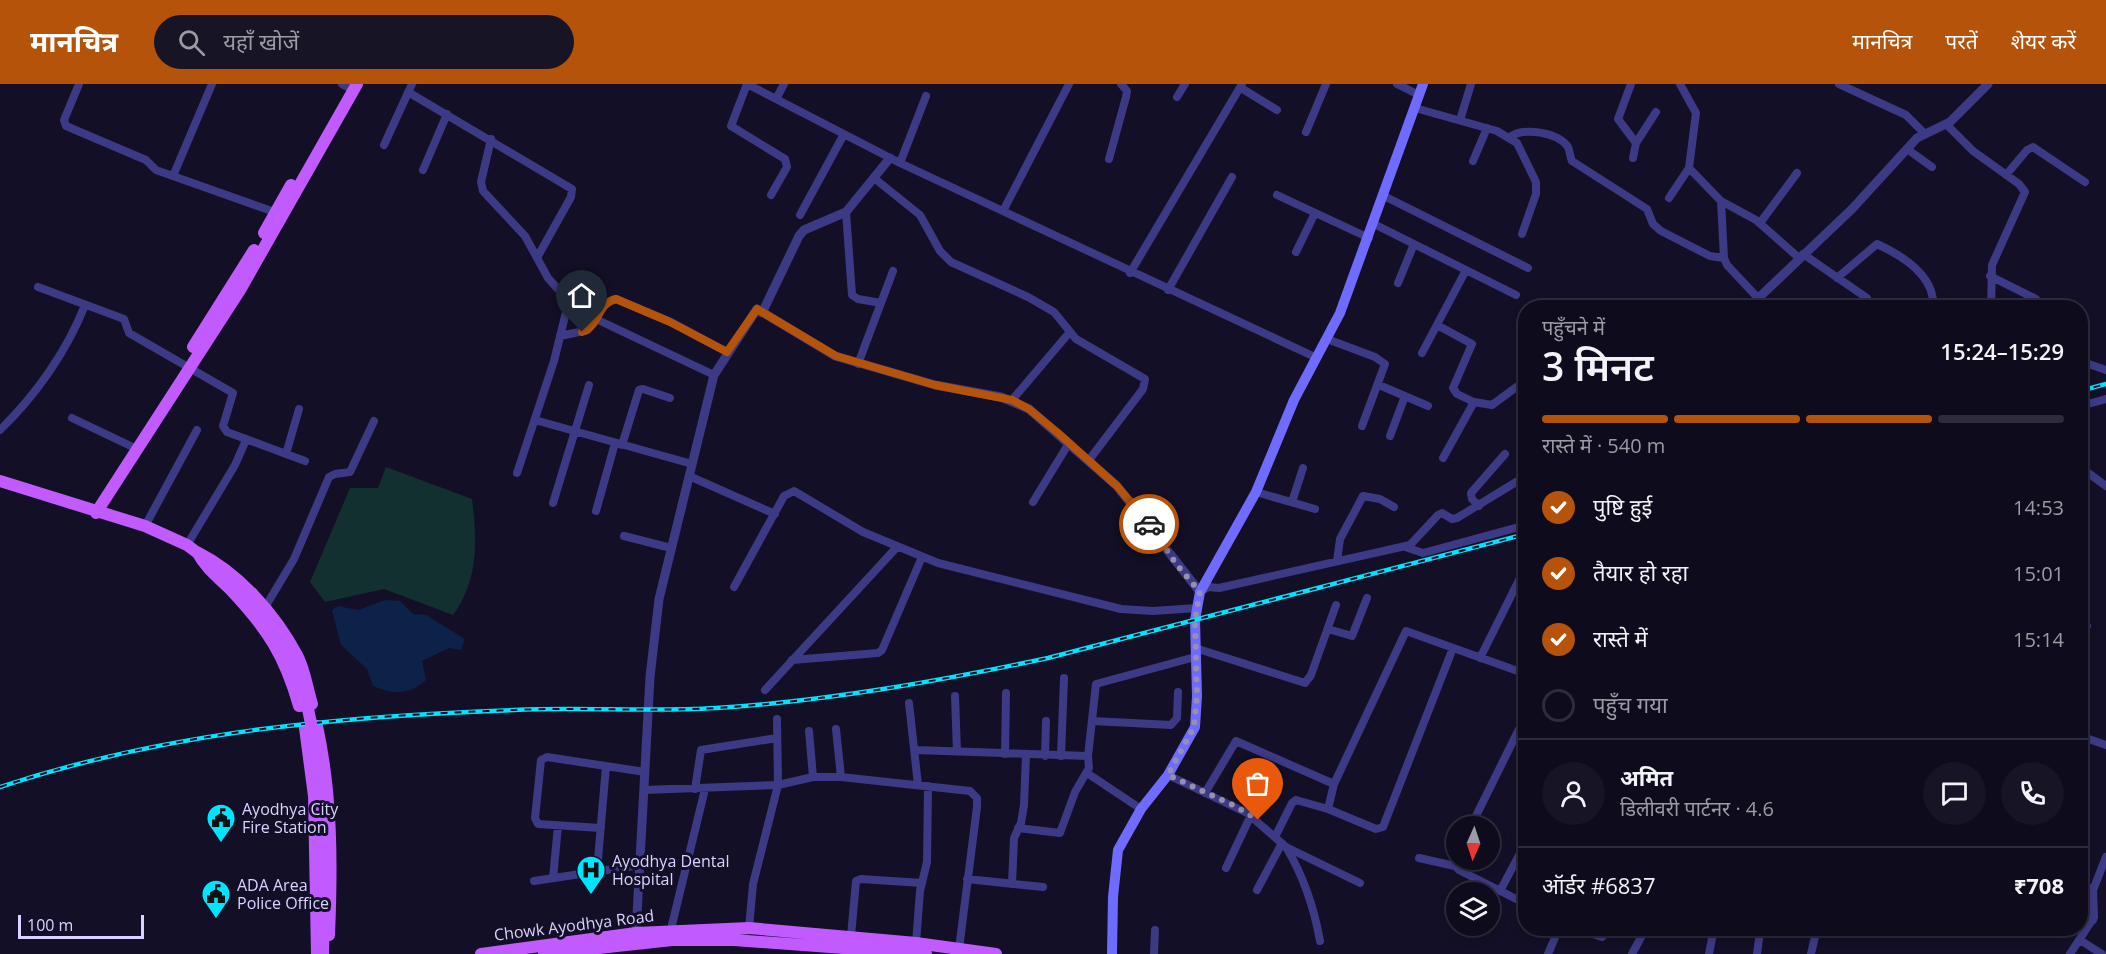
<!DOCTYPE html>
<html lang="hi">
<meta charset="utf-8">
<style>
:root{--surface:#0e0b1c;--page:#171425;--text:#f1f3f6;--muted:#9b9ba3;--line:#2e2b3b;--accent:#b45309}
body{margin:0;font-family:"Open Sans","Noto Sans Devanagari",sans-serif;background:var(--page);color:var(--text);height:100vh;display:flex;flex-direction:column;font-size:22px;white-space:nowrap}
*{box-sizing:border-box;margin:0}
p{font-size:20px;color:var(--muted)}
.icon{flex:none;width:33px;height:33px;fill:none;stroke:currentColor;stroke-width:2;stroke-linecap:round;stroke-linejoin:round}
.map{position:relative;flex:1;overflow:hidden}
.sheet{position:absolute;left:1518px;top:216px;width:570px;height:636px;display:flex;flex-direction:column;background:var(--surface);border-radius:24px;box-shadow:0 3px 9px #0003,0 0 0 2px var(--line)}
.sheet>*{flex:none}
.needle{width:39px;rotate:183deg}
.fabs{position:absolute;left:1446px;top:732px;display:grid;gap:12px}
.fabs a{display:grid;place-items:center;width:54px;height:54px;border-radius:50%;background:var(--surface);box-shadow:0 3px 9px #0003,0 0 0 2px var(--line);font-size:30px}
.scale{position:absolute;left:18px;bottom:15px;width:126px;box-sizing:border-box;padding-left:6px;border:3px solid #d9d4ff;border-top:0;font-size:16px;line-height:21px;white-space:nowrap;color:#d9d4ff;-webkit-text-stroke:4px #130f26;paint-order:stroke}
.pin{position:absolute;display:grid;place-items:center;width:51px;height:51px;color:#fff;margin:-62px -26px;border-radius:50% 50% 50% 0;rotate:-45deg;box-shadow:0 0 6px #0007}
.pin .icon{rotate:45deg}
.courier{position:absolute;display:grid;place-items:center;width:60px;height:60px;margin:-30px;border:4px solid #b45309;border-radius:50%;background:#fff;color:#222;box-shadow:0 2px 8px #0007}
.overview em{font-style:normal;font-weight:600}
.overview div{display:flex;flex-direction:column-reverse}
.overview{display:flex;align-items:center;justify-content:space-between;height:102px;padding:0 24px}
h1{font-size:39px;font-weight:600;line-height:45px}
.bar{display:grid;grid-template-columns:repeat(4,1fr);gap:9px 6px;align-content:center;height:72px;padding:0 24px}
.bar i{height:8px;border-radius:4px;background:var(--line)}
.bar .on{background:var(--accent)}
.bar p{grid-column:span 4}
.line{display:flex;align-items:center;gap:15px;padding:0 24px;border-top:2px solid var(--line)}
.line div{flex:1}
.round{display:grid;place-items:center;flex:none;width:63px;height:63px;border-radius:32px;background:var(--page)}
ol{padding:0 24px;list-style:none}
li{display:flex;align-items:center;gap:18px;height:66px}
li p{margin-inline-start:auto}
li .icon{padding:6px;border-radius:50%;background:var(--accent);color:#fff;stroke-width:4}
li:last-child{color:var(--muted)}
li i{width:33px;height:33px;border:3px solid var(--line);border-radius:50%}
header{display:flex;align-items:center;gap:36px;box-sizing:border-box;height:84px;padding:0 30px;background:var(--accent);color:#fff}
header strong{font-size:28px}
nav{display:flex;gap:33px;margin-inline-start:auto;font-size:21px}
.search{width:420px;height:54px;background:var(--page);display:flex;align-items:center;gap:15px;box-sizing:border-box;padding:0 21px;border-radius:33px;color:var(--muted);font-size:22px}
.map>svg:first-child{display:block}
.green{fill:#12302f}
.water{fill:#0c2248}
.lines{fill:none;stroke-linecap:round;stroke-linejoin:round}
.minor{stroke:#3d3a85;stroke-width:8}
.tertiary{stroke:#3d3a85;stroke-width:9}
.secondary{stroke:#6f6bff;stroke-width:10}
.primary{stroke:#c25bff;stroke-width:12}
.rail-casing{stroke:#00e5ff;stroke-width:4.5}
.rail{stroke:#130f26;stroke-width:2;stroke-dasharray:7;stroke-linecap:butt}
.primary-bridge{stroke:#c25bff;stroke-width:12}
.done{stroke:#948fb3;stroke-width:6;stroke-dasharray:0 10.8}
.route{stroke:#b45309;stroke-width:8}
.labels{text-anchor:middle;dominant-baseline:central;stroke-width:6;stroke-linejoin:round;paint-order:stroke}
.poi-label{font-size:16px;fill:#d9d4ff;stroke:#130f26;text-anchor:start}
.street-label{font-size:16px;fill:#d9d4ff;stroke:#130f26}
</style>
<header>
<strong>मानचित्र</strong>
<div class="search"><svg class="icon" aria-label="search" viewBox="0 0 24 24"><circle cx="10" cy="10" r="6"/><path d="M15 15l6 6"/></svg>यहाँ खोजें</div>
<nav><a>मानचित्र</a><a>परतें</a><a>शेयर करें</a></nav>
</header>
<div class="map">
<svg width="2106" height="870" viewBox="0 0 2106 870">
<rect width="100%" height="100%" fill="#130f26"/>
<path class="green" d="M386 383 472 415C477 457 479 495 453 531L384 505 325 518 310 498 350 404H378Z"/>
<path class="water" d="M385 516 400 517 413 530 426 531 465 555 461 566 449 564 422 577 426 596C409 611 393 611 373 602L367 585 341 561 332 526 338 522 358 526Z"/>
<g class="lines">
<path class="minor" d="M79 0 64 36 66 42 146 76 156 86 280 130
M342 0 353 6
M747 0 900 79 1317 274
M747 0 731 42 785 75 787 83 771 111
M1397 0 1419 11
M1631 0 1618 35 1636 59 1633 74
M1680 0 1696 29 1689 84 1721 117 1724 174 1727 181 1757 213
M1839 0 1906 31 1924 49
M1241 4 1277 26
M408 8 572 105 571 113 538 172
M1177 13 1185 0
M776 15 784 0
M1415 24 1497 47 1517 59 1536 98V110L1522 150
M1460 36 1471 0
M1946 40 1973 67 2019 100 2025 108 1992 181 1991 224
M1306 48 1326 0
M1510 53C1523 43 1558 48 1568 63 1570 67 1570 73 1572 77L1647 125 1653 140 1661 147 1710 172 1724 174
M491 55 481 98 483 107 525 152 548 194 567 215 568 220 554 277 517 389
M1636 59 1656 28
M384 61 412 0
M1907 65 1932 83
M1109 75 1126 13 1127 7 1121 0
M1473 77 1487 44
M900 79 926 12
M423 86 447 30
M2006 91 2027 66 2033 63 2085 98
M173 92 212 0
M874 94 920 131 940 167 951 178 1028 213 1054 228 1076 255 1145 295 1143 305 1089 376
M1277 111 1369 154
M1384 112 1528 184
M1669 114 1689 84
M1721 117 1756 136 1799 174
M1003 127 1069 0
M846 128 852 211 858 215 881 219
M800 131 844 50
M1760 139 1797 89
M1374 140 1516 211
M1296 168 1315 129
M1803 170 1867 214 1872 224
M1130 189 1242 0
M1990 192 2036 215
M1837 194 1877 160C1903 172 1936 193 1933 224
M1398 199 1414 160
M38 203 124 235 129 249 233 309 223 342 227 348 305 377
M1168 206 1232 93
M596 235 714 291
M1437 241 1472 260 1453 304 1457 310 1474 318
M560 252 588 246 604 220 616 215 671 238 727 268
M1327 255 1375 273 1385 280 1362 342
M1422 269 1466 186
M2080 277 2106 286
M858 280 893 187
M1379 301 1428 322
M1012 316 1069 249
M2080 322 2106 315
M72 334 137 365
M535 336 692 380
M0 346C36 311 67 267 85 221
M1390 352 1405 312
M622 361 639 306 643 305 670 314
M286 370 299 325
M1443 374 1474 318 1492 321 1526 296
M2080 383 2106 402
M689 392 775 430
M1256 408 1315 425
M1033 418 1069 359
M1292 418 1303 384
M553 419 589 301
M1479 422 1472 415 1471 409 1505 370
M596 427 615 359
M145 442 197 346
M624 452 671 464
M187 461 235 381 246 356
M1405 463 1423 469 1526 441
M1337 477 1340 455 1363 412 1380 415 1394 423
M734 503 784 412 794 407 863 448 938 479 1121 525 1153 527 1197 524
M1201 507 1209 503 1219 504 1410 461 1438 431 1442 429 1452 435 1457 434 1526 392
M264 525 294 475 329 393 335 390 350 388 374 337
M2080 538 2087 542
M1328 545 1352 552 1367 514
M1195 564 1305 599 1311 591 1336 521
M1480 574 1521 492
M792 576 878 569 882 566 922 473
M765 606 897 463
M955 612 957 668
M909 619 918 701
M1092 637 1171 641 1177 634 1178 608
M836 645 841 693
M809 647 813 693
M2080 652 2106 661
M915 666 1088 672 1096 600 1195 573
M1005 670 1006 609
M1045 672 1046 637
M1061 672 1064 594
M1087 689 1141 725
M1168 691 1247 729 1286 763 1360 799
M695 705 701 666 777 654
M644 706 778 701 813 693H841L970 707 977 714V723L959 865
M1205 709 1236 657 1334 700 1406 547 1526 590
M1328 725 1334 700
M1471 742 1526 631
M601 744 538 740 535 734 541 676 547 673 645 688
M1018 744 1060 749 1075 708 1089 684 1088 672
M1275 753 1292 719 1296 716 1328 725 1376 745 1383 743 1453 564
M1286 763C1304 793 1314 823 1320 857
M1419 774 1455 782
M1457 776 1455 782 1459 786 1526 820
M1226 784 1251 731
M597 787 606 682
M553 794 558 742
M967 795 1043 803
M534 797 640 781
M1012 800 1014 754 1021 739 1024 721 1026 671
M2080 800 2093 806
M1257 806 1282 759
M1500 807 1526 758
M2080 829 2093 836
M749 844 753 800 778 701 777 635
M1575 844 1602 853 1610 844
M671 845 705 705
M851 852 856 797 861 795 922 799
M2080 856 2102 870
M916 859 920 807 927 778 928 702
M1154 870 1155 846
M1548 870 1559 844
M1632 870 1646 844
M1709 870 1714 844
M1757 870 1759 855
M1811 870 1817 844
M2070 870 2094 833 2093 806 2106 773"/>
<path class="tertiary" d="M1748 224 1852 125 1917 54 1950 38 1988 0
M762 229 799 152 804 146 846 128 890 74
M636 849 650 593 659 515 714 291 757 225 835 272 935 301 1001 313 1029 325 1117 402 1200 508"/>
<path class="secondary" d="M1112 870 1113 813 1118 766 1141 725 1168 691 1195 643 1197 612 1195 536 1200 508 1256 408 1294 316 1340 229 1423 0"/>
<path class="primary" d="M264 149 291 101
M193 263 254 166
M0 397 145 442 187 461 203 473
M96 429 240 206 357 0
M197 468C239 489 275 530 297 571 305 586 307 604 312 620L299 622C285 572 267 544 231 506 217 492 208 487 197 468Z
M317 870 314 712 305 644 313 641 317 642C332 711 332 781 329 851
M481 870 636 849 749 844 916 859 996 870
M544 870 672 856H734L926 870"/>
<g class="rail-casing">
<path id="rail" d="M2080 307 2106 300
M0 703C166 648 340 632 514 626 581 623 649 628 716 624 828 617 939 597 1048 574L1526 450"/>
</g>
<use href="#rail" class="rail"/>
<path class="primary-bridge" d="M204 474C235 501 277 544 294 582 311 620 315 661 318 702 323 758 325 813 323 870"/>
</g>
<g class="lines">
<path class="done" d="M1149 440 1177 481 1200 508 1195 536 1197 612 1194 643 1168 691 1237 723 1258 736"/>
<path class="route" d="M582 248C600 242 597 219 616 215L670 238 727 268 757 225 836 272 935 301 1012 316 1029 325 1058 349 1117 402 1149 440"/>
</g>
<defs>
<g id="civic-pin" transform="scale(1.5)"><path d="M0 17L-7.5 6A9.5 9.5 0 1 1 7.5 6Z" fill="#00e5ff" stroke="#130f26"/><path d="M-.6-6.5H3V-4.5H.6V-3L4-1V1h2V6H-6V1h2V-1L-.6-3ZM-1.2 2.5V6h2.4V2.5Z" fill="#111"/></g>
<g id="hospital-pin" transform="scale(1.5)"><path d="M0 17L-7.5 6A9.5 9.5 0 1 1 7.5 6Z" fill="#00e5ff" stroke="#130f26"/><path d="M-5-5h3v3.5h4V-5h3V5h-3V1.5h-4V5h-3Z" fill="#111"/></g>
</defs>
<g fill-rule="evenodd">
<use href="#civic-pin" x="221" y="734"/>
<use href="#hospital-pin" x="591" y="786"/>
<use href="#civic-pin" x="216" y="810"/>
</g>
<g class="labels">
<g class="poi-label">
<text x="242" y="725">Ayodhya City<tspan x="242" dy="18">Fire Station</tspan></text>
<text x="612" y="777">Ayodhya Dental<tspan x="612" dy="18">Hospital</tspan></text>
<text x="237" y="801">ADA Area<tspan x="237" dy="18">Police Office</tspan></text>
</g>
<g class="street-label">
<text transform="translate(574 841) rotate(-7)">Chowk Ayodhya Road</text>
</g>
</g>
</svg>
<div class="fabs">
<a><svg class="needle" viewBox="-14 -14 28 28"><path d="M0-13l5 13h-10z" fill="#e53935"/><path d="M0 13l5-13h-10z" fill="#9b9ba3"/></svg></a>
<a><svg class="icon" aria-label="layers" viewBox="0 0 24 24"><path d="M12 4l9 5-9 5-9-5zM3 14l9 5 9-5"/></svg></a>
</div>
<div class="scale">100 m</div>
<div class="pin" style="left:1258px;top:736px;background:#ea580c"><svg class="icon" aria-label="bag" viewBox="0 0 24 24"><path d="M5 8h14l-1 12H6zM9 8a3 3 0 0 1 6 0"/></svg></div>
<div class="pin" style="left:582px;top:248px;background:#1f2937"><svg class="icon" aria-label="home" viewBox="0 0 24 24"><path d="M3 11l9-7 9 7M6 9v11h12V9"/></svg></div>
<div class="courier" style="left:1149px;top:440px"><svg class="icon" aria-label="car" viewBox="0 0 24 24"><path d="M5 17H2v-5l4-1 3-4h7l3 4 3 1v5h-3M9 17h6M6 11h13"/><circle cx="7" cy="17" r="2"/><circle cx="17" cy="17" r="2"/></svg></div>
<section class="sheet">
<div class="overview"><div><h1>3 मिनट</h1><p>पहुँचने में</p></div><em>15:24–15:29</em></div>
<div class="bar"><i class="on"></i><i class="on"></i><i class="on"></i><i></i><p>रास्ते में · 540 m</p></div>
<ol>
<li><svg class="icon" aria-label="check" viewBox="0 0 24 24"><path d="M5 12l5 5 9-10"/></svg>पुष्टि हुई<p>14:53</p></li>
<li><svg class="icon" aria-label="check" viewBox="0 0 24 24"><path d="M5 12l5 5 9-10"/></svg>तैयार हो रहा<p>15:01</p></li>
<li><svg class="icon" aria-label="check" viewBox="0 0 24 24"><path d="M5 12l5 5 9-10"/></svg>रास्ते में<p>15:14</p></li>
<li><i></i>पहुँच गया</li>
</ol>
<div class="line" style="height:108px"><a class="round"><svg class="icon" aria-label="person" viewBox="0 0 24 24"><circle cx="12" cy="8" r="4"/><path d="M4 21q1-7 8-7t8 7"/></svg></a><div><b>अमित</b><p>डिलीवरी पार्टनर · 4.6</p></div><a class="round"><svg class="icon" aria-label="chat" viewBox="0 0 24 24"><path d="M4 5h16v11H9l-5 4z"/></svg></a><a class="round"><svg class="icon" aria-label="phone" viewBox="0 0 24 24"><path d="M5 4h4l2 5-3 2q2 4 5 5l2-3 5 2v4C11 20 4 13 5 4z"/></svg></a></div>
<div class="line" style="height:78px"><div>ऑर्डर #6837</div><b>₹708</b></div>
</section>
</div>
